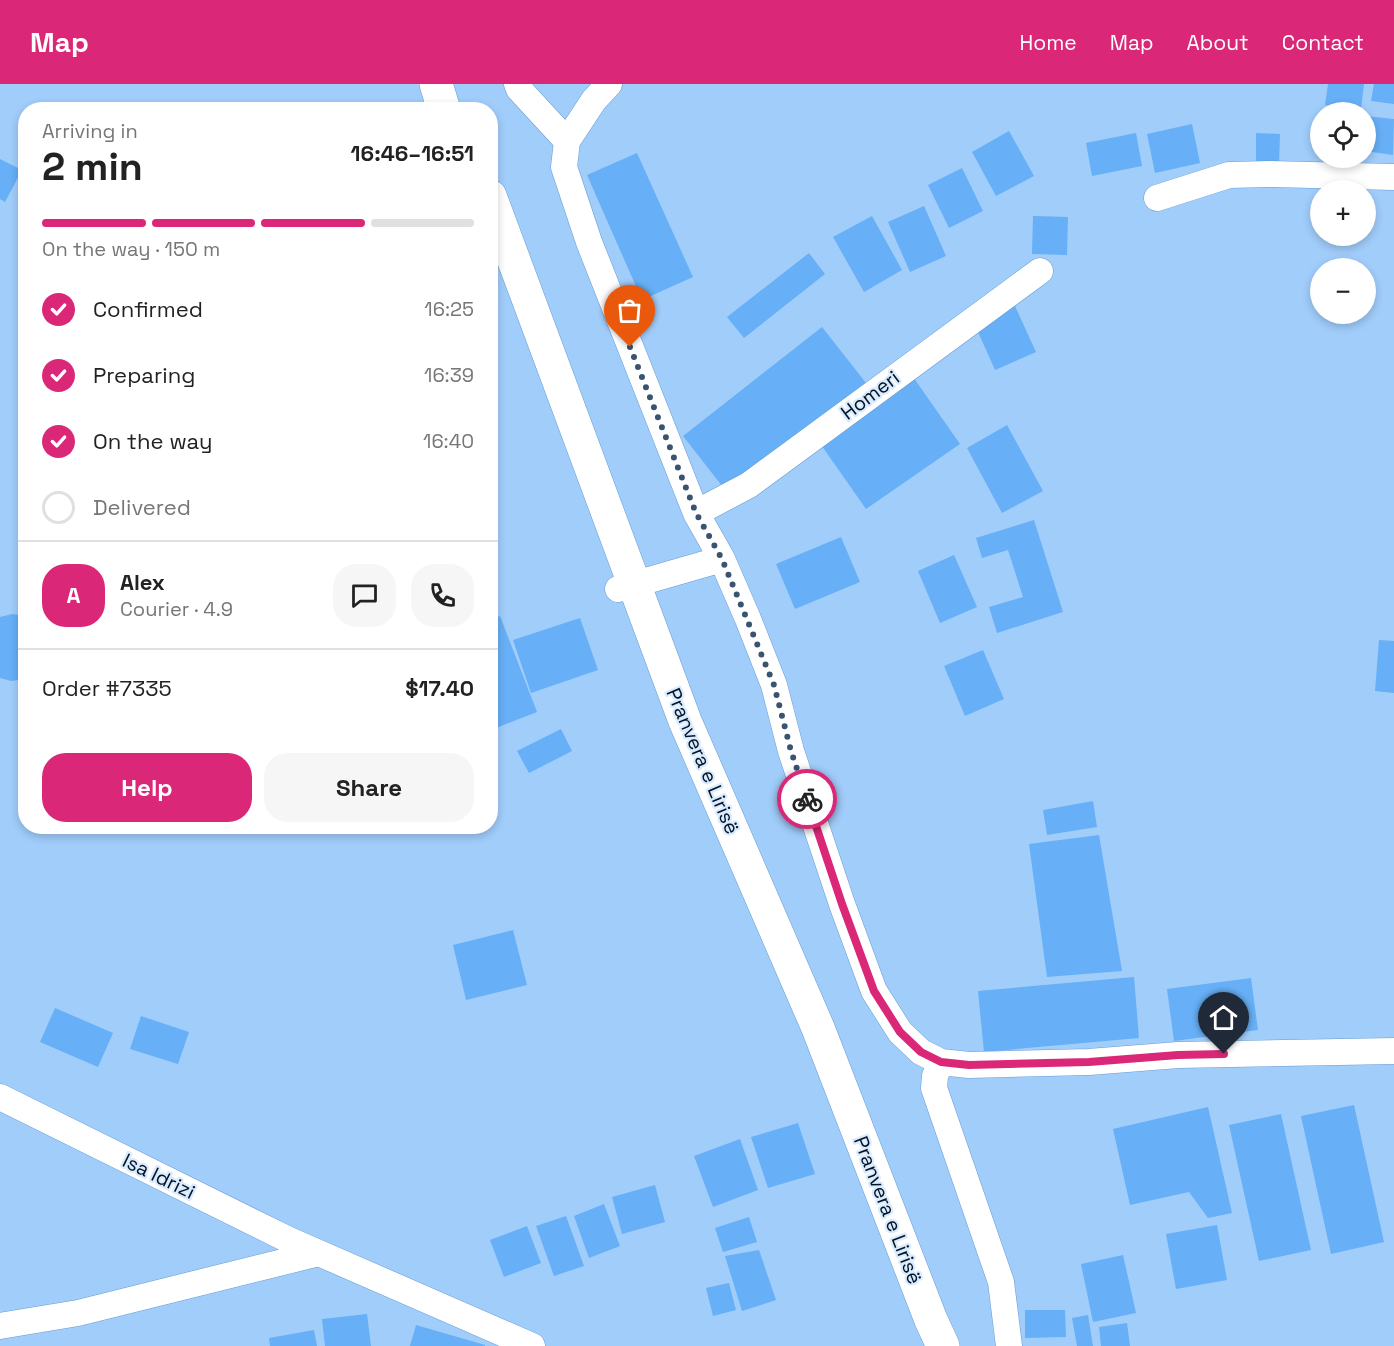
<!DOCTYPE html>
<meta charset="utf-8">
<style>
:root{--surface:#fff;--page:#f6f6f6;--text:#222;--muted:#767676;--line:#e0e0e0;--accent:#db2777}
body{margin:0;font-family:"Space Grotesk",sans-serif;background:var(--page);color:var(--text);height:100vh;display:flex;flex-direction:column;font-size:22px;white-space:nowrap}
*{box-sizing:border-box;margin:0}
p{font-size:20px;color:var(--muted)}
.icon{flex:none;width:33px;height:33px;fill:none;stroke:currentColor;stroke-width:2;stroke-linecap:round;stroke-linejoin:round}
.map{position:relative;flex:1;overflow:hidden}
.drawer{position:absolute;left:18px;top:18px;width:480px;height:732px;display:flex;flex-direction:column;background:var(--surface);border-radius:24px;box-shadow:0 3px 9px #0003}
.drawer>*{flex:none}
.buttons{position:absolute;left:1310px;top:18px;display:grid;gap:12px}
.buttons a{display:grid;place-items:center;width:66px;height:66px;border-radius:50%;background:var(--surface);box-shadow:0 3px 9px #0003;font-size:30px}
.pin{position:absolute;display:grid;place-items:center;width:51px;height:51px;color:#fff;margin:-62px -26px;border-radius:50% 50% 50% 0;rotate:-45deg;box-shadow:0 0 6px #0007}
.pin .icon{rotate:45deg}
.courier{position:absolute;display:grid;place-items:center;width:60px;height:60px;margin:-30px;border:4px solid #db2777;border-radius:50%;background:#fff;color:#222;box-shadow:0 2px 8px #0007}
.summary em{font-style:normal;font-weight:700}
.summary div{display:flex;flex-direction:column-reverse}
.summary{display:flex;align-items:center;justify-content:space-between;height:102px;padding:0 24px}
h1{font-size:39px;font-weight:700;line-height:45px}
.bar{display:grid;grid-template-columns:repeat(4,1fr);gap:9px 6px;align-content:center;height:72px;padding:0 24px}
.bar i{height:8px;border-radius:4px;background:var(--line)}
.bar .selected{background:var(--accent)}
.bar p{grid-column:span 4}
.line{display:flex;align-items:center;gap:15px;padding:0 24px;border-top:2px solid var(--line)}
.line div{flex:1}
.round{display:grid;place-items:center;flex:none;width:63px;height:63px;border-radius:24px;background:var(--page)}
ol{padding:0 24px;list-style:none}
li{display:flex;align-items:center;gap:18px;height:66px}
li p{margin-inline-start:auto}
li .icon{padding:6px;border-radius:50%;background:var(--accent);color:#fff;stroke-width:4}
li:last-child{color:var(--muted)}
li i{width:33px;height:33px;border:3px solid var(--line);border-radius:50%}
.primary-button{display:flex;gap:12px;margin-top:auto;padding:12px 24px}
.primary-button a{flex:1;height:69px;border-radius:24px;background:var(--accent);color:#fff;font-size:24px;font-weight:700;line-height:69px;text-align:center}
.primary-button a+a{background:var(--page);color:var(--text)}
header{display:flex;align-items:center;gap:36px;box-sizing:border-box;height:84px;padding:0 30px;background:var(--accent);color:#fff}
header strong{font-size:28px}
nav{display:flex;gap:33px;margin-inline-start:auto;font-size:21px}
.map>svg:first-child{display:block}
.building{fill:#67aff6}
.lines{fill:none;stroke-linecap:round;stroke-linejoin:round}
.minor-casing{stroke:#679cd3;stroke-width:27}
.major-casing{stroke:#679cd3;stroke-width:34}
.minor{stroke:#fff;stroke-width:26}
.major{stroke:#fff;stroke-width:33}
.done{stroke:#395471;stroke-width:6;stroke-dasharray:0 10.8}
.route{stroke:#db2777;stroke-width:8}
.labels{text-anchor:middle;dominant-baseline:central;stroke-width:4.5;stroke-linejoin:round;paint-order:stroke}
.street-label{font-size:20px;fill:#011327;stroke:#daebfd}
</style>
<header>
<strong>Map</strong>
<nav><a>Home</a><a>Map</a><a>About</a><a>Contact</a></nav>
</header>
<div class="map">
<svg width="1394" height="1262" viewBox="0 0 1394 1262">
<rect width="100%" height="100%" fill="#a1cdfb"/>
<path class="building" d="M1328 0H1364L1361 25 1325 21Z
M1374 0H1394V20L1371 17Z
M1365 32 1394 35 1393 71 1365 67Z
M1192 40 1200 79 1155 89 1147 50Z
M1009 47 1034 92 996 112 972 68Z
M1136 49 1142 82 1092 92 1086 59Z
M1256 49 1280 50 1279 81H1256Z
M637 69 693 193 642 216 587 91Z
M0 75 22 86 5 118 0 115Z
M962 84 983 127 949 144 928 101Z
M924 122 946 172 910 188 888 138Z
M872 132 902 186 864 208 833 153Z
M1033 132 1068 133 1067 171 1032 170Z
M809 169 825 190 744 254 727 233Z
M1015 222 1036 268 995 286 974 239Z
M822 243 866 299 726 407 683 352Z
M911 290 960 360 866 425 817 355Z
M1007 341 1043 407 1002 429 967 364Z
M1034 436 1063 528 997 549 989 523 1023 513 1008 466 982 474 976 454Z
M841 453 860 498 795 525 776 480Z
M954 471 977 523 940 539 918 487Z
M12 530 26 532V595L11 597 0 594V533Z
M500 532 537 628 491 646 490 536Z
M580 534 598 586 531 609 513 556Z
M1379 556 1394 557V609L1375 607Z
M983 566 1004 615 965 632 944 582Z
M561 645 572 667 529 689 517 667Z
M1093 717 1097 743 1047 751 1043 726Z
M1099 751 1122 887 1047 893 1029 760Z
M513 846 527 901 466 916 453 861Z
M1134 893 1139 954 984 968 978 907Z
M1251 894 1258 946 1174 957 1167 905Z
M55 924 113 949 98 983 40 958Z
M141 932 189 948 178 980 130 965Z
M1354 1021 1384 1158 1331 1170 1301 1032Z
M1208 1023 1232 1129 1208 1134 1189 1108 1130 1121 1113 1045Z
M1281 1030 1311 1166 1259 1177 1229 1041Z
M798 1039 815 1090 768 1104 751 1053Z
M740 1055 758 1106 713 1123 694 1072Z
M655 1101 665 1138 622 1150 612 1113Z
M604 1120 620 1162 589 1174 574 1132Z
M566 1132 584 1182 554 1192 536 1142Z
M749 1133 757 1158 723 1168 715 1144Z
M1217 1141 1227 1196 1176 1205 1166 1150Z
M527 1142 541 1179 504 1193 490 1156Z
M759 1166 776 1216 742 1227 725 1172Z
M1123 1171 1136 1229 1093 1238 1081 1180Z
M729 1199 736 1226 713 1232 706 1204Z
M1025 1226H1065L1066 1253 1025 1254Z
M367 1230 371 1262H325L322 1235Z
M1088 1231 1093 1262H1077L1072 1234Z
M1127 1239 1130 1262H1101L1099 1243Z
M416 1241 485 1261V1262H410Z
M314 1246 317 1262H270L269 1254Z"/>
<g class="lines">
<g class="minor-casing">
<path id="minor" d="M517 0 519 5 567 57
M609 0 594 16 567 57 564 83 589 158 696 429 722 475 748 535 774 601 791 667 842 820 874 907 900 948 921 968 941 978 969 981 1089 978 1178 971 1394 967
M1157 114 1229 91 1270 90 1394 93
M696 429 749 401 1040 187
M618 505 722 475
M941 978 935 992 934 1004 1001 1198 1009 1262
M0 1013 289 1156 532 1262
M0 1242 78 1229 319 1169"/>
</g>
<g class="major-casing">
<path id="major" d="M436 0 444 26
M490 112 685 637 818 944 931 1236 943 1262"/>
</g>
<use href="#minor" class="minor"/>
<use href="#major" class="major"/>
</g>
<g class="lines">
<path class="done" d="M630 263 696 429 722 475 774 601 791 667 807 715"/>
<path class="route" d="M807 715 842 820 874 907 900 948 921 968 941 978 969 981 1089 978 1178 971 1224 970"/>
</g>
<g class="labels">
<g class="street-label">
<text transform="translate(870 311) rotate(-37)">Homeri</text>
<text transform="translate(703 677) rotate(67)">Pranvera e Lirisë</text>
<text transform="translate(159 1092) rotate(26)">Isa Idrizi</text>
<text transform="translate(888 1126) rotate(69)">Pranvera e Lirisë</text>
</g>
</g>
</svg>
<div class="buttons">
<a><svg class="icon" aria-label="locate" viewBox="0 0 24 24"><circle cx="12" cy="12" r="6"/><path d="M12 2v4M12 18v4M2 12h4M18 12h4"/></svg></a>
<a>+</a>
<a>−</a>
</div>
<div class="pin" style="left:630px;top:263px;background:#ea580c"><svg class="icon" aria-label="bag" viewBox="0 0 24 24"><path d="M5 8h14l-1 12H6zM9 8a3 3 0 0 1 6 0"/></svg></div>
<div class="pin" style="left:1224px;top:970px;background:#1f2937"><svg class="icon" aria-label="home" viewBox="0 0 24 24"><path d="M3 11l9-7 9 7M6 9v11h12V9"/></svg></div>
<div class="courier" style="left:807px;top:715px"><svg class="icon" aria-label="bike" viewBox="0 0 24 24"><circle cx="6" cy="16" r="4"/><circle cx="18" cy="16" r="4"/><path d="M6 16l4-8h5l3 8M10 8l3 8H6M13 5h3"/></svg></div>
<section class="drawer">
<div class="summary"><div><h1>2 min</h1><p>Arriving in</p></div><em>16:46–16:51</em></div>
<div class="bar"><i class="selected"></i><i class="selected"></i><i class="selected"></i><i></i><p>On the way · 150 m</p></div>
<ol>
<li><svg class="icon" aria-label="check" viewBox="0 0 24 24"><path d="M5 12l5 5 9-10"/></svg>Confirmed<p>16:25</p></li>
<li><svg class="icon" aria-label="check" viewBox="0 0 24 24"><path d="M5 12l5 5 9-10"/></svg>Preparing<p>16:39</p></li>
<li><svg class="icon" aria-label="check" viewBox="0 0 24 24"><path d="M5 12l5 5 9-10"/></svg>On the way<p>16:40</p></li>
<li><i></i>Delivered</li>
</ol>
<div class="line" style="height:108px"><b class="round" style="background:var(--accent);color:#fff">A</b><div><b>Alex</b><p>Courier · 4.9</p></div><a class="round"><svg class="icon" aria-label="chat" viewBox="0 0 24 24"><path d="M4 5h16v11H9l-5 4z"/></svg></a><a class="round"><svg class="icon" aria-label="phone" viewBox="0 0 24 24"><path d="M5 4h4l2 5-3 2q2 4 5 5l2-3 5 2v4C11 20 4 13 5 4z"/></svg></a></div>
<div class="line" style="height:78px"><div>Order #7335</div><b>$17.40</b></div>
<div class="primary-button"><a>Help</a><a>Share</a></div>
</section>
</div>
